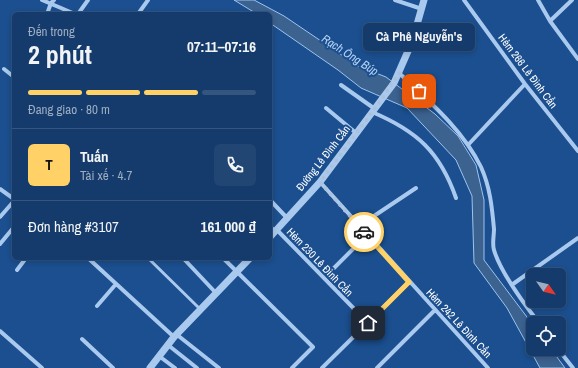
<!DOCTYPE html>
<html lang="vi">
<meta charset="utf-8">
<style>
:root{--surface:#143b6b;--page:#214673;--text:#f1f3f6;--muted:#9dadc1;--line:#33557e;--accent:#ffd166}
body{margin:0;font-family:"Archivo Narrow",sans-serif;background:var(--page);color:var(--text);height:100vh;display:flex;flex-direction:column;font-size:15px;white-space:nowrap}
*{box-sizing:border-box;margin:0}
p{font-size:13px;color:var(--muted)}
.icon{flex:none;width:22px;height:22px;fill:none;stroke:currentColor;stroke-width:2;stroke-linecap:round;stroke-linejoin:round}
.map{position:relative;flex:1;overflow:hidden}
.sheet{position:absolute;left:12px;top:12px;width:260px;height:248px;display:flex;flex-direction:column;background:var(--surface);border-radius:6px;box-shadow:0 2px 6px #0003,0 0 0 1px var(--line)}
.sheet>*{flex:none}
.needle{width:26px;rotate:124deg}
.tools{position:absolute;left:526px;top:268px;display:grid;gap:8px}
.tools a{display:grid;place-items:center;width:40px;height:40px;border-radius:6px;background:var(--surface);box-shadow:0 2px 6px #0003,0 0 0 1px var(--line);font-size:20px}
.pin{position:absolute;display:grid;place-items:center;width:34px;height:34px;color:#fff;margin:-17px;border-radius:8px;box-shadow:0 2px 6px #0006}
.courier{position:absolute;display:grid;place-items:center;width:40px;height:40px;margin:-20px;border:3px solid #ffd166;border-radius:50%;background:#fff;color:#222;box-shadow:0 1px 5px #0007}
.bubble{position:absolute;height:28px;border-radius:6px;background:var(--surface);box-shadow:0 2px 6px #0003,0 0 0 1px var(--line);font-size:13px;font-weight:700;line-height:28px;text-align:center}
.summary em{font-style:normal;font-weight:700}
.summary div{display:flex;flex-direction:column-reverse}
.summary{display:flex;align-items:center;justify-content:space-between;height:68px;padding:0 16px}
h1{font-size:26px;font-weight:700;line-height:30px}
.bar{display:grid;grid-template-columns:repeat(4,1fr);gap:6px 4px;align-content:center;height:48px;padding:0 16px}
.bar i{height:5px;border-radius:3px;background:var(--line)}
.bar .current{background:var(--accent)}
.bar p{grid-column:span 4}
.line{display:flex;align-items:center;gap:10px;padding:0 16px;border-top:1px solid var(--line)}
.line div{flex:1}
.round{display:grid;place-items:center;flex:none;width:42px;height:42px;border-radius:6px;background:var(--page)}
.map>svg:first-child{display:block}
.water{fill:#3c6290;stroke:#9cc4f0}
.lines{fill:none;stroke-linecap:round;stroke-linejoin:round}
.service{stroke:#a9c9ee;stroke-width:3}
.minor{stroke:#a9c9ee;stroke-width:4}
.tertiary{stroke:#a9c9ee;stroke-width:7}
.done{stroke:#afc1d8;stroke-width:4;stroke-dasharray:0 7.2}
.route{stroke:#ffd166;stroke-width:5}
.labels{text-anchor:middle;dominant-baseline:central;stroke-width:4;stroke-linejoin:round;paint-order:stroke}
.street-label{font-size:11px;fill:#fff;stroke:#1b4f8f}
.water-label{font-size:12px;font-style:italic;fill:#b5d3f5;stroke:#1b4f8f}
</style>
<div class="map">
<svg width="578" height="368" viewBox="0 0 578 368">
<rect width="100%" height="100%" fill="#1b4f8f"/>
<path class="water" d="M234 0H254L284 16 358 66 386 77 435 114 458 136 476 165 484 200V260L533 325V349H551L565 368H540L507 308 474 263 472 196 456 160 407 108 361 88 338 70 270 23V14H257Z"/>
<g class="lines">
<path class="service" d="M148 258 200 309"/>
<path class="minor" d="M42 0 75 14
M395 0 422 9
M464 0 525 84 578 151
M538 0 550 21 578 59
M47 14 51 3 54 0
M78 14 88 0
M138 14 148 0
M155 14 156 13
M550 21 572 0
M4 69 14 77
M399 73C429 101 463 130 481 167 490 187 492 207 494 229 494 236 492 244 494 250 500 271 525 305 539 323
M341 85 375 109
M326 108 356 133
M372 112C417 131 440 152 456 198
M468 145 525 84
M320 182 488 368
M0 189 14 199
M270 200 288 219
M0 217 14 201
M270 226 275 232
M359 226 416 188
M277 230 368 323
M0 244 14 227
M88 258 174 337
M183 258 215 292
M223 258 313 347 292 368
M334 268 367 235
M17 270 26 258
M513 284 578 238
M97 306 116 284
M0 331 42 368
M176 334 219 368
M82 339 113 368
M168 345 197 368
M558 349 573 368
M159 356 175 368
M322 368 409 282
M377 368 435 310"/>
<path class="tertiary" d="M270 237 320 182 394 83 412 42 424 0
M150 368 174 337 250 258"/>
</g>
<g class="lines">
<path class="done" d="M364 232 320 182 377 106 399 73 419 91"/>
<path class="route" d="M364 232 409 282 368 323"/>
</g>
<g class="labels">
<g class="street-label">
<text transform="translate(528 71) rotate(53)">Hẻm 266 Lê Đình Cẩn</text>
<text transform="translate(323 158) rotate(-52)">Đường Lê Đình Cẩn</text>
<text transform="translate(320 262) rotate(46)">Hẻm 230 Lê Đình Cẩn</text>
<text transform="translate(459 323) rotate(47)">Hẻm 242 Lê Đình Cẩn</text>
</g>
<g class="water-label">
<text transform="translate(350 55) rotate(33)">Rạch Ông Búp</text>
</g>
</g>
</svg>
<div class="tools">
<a><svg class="needle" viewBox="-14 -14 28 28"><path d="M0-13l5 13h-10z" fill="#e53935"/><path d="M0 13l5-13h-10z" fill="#9dadc1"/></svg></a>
<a><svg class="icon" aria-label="locate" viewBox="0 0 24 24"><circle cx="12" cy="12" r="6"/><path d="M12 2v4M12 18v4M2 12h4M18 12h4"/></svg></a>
</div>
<div class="pin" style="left:419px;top:91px;background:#ea580c"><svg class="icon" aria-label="bag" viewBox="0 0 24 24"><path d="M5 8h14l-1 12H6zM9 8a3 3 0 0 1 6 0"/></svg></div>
<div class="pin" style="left:368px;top:323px;background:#1f2937"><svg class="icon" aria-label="home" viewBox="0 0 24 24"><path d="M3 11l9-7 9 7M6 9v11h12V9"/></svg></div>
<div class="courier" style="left:364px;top:232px"><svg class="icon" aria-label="car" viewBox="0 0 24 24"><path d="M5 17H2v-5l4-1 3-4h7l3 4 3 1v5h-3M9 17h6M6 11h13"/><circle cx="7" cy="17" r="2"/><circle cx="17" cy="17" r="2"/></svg></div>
<div class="bubble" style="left:363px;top:23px;width:112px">Cà Phê Nguyễn's</div>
<section class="sheet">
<div class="summary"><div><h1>2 phút</h1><p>Đến trong</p></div><em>07:11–07:16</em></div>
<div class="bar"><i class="current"></i><i class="current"></i><i class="current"></i><i></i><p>Đang giao · 80 m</p></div>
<div class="line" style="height:72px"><b class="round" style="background:var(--accent);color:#111">T</b><div><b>Tuấn</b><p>Tài xế · 4.7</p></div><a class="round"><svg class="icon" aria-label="phone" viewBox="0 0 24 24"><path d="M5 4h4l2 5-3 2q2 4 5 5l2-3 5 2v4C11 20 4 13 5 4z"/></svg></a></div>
<div class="line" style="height:52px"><div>Đơn hàng #3107</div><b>161 000 ₫</b></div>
</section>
</div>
